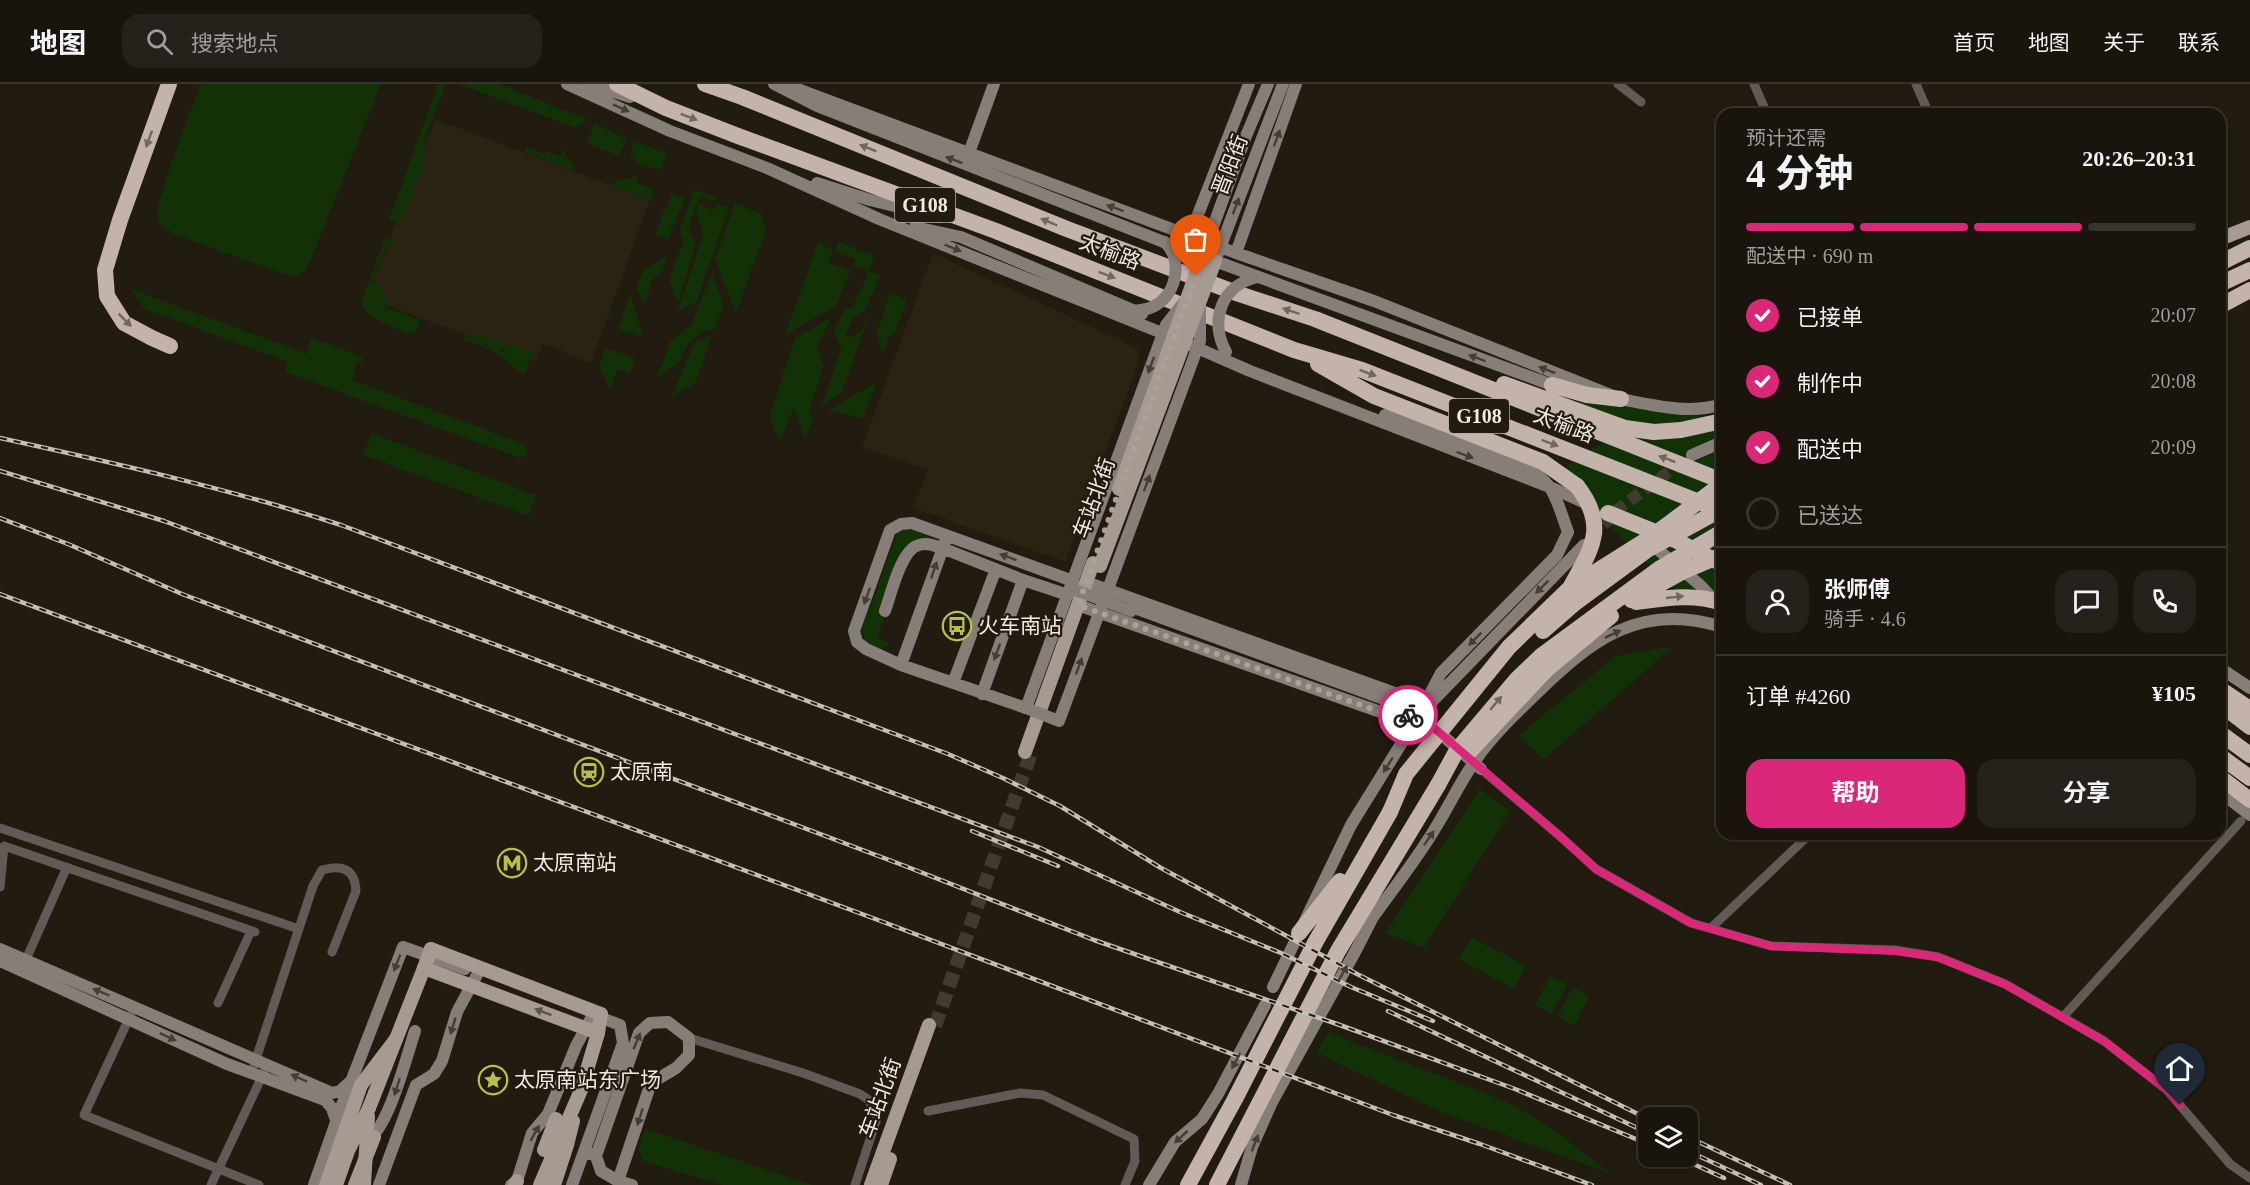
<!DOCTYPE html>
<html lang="zh">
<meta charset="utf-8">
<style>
:root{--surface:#19140c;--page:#26211a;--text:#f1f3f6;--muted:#9f9e9d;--line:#37332d;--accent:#db2777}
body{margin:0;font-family:"Times New Roman","Noto Sans SC",serif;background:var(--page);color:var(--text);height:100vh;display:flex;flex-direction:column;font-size:22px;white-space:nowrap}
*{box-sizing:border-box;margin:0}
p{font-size:20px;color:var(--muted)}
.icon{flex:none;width:33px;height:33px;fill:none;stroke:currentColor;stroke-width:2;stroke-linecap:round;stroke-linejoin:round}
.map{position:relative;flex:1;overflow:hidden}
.sheet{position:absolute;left:1716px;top:24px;width:510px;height:732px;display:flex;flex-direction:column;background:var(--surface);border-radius:18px;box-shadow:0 2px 4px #0004,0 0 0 2px var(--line)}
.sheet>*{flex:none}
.controls{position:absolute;left:1638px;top:1023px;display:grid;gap:12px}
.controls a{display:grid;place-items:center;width:60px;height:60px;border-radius:12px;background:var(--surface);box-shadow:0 2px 4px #0004,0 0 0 2px var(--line);font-size:30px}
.pin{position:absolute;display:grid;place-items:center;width:51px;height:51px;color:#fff;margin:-62px -26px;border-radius:50% 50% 50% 0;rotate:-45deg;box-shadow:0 0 6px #0007}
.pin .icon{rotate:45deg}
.courier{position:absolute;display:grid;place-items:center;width:60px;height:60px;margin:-30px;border:4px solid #db2777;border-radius:50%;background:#fff;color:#222;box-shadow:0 2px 8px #0007}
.head em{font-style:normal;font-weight:700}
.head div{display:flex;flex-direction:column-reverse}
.head{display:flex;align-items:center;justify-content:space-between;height:102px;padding:0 30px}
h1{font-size:39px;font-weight:700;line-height:45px}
.bar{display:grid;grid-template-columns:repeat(4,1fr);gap:9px 6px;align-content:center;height:72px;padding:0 30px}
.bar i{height:8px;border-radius:4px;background:var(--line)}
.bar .on{background:var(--accent)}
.bar p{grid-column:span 4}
.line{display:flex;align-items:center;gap:15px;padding:0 30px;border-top:2px solid var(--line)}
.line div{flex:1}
.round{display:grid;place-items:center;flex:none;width:63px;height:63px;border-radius:18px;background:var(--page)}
ol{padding:0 30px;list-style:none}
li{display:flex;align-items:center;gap:18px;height:66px}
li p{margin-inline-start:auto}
li .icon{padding:6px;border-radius:50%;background:var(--accent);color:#fff;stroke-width:4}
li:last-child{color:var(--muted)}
li i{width:33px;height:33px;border:3px solid var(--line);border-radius:50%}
.button{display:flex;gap:12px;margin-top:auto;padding:12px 30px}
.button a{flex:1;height:69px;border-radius:18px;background:var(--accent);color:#fff;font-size:24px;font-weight:700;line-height:69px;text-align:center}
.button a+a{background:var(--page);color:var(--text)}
header{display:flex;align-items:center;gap:36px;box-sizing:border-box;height:84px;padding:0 30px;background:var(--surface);border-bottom:2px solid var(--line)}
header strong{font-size:28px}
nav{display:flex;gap:33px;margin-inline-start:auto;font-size:21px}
.search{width:420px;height:54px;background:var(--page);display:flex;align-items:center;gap:15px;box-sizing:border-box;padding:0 21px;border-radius:18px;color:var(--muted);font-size:22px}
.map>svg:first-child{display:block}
.built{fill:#2b2311}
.green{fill:#133107}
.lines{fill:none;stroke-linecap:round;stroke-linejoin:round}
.secondary-tunnel{stroke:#403a30;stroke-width:12;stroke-dasharray:12 6;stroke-linecap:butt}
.primary-tunnel{stroke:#403a30;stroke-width:14;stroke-dasharray:14 7;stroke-linecap:butt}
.street{stroke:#615a57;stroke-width:9}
.secondary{stroke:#887e79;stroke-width:12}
.primary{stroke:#a79a93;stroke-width:14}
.highway{stroke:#c3b3aa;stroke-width:16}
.rail-casing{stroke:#c3beb6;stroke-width:4.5}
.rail{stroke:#211b10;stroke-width:2;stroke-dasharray:7;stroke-linecap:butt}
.secondary-bridge{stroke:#887e79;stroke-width:12}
.primary-bridge{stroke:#a79a93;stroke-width:14}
.highway-bridge{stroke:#c3b3aa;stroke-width:16}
.oneway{fill:#453e35}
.oneway2{fill:#72675d}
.oneway3{fill:#5d544b}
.done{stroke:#a7a29a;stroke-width:6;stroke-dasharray:0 10.8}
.route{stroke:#db2777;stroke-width:8}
.labels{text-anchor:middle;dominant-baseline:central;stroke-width:4.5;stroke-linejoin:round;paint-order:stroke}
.shield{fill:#211b10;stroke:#b1ada4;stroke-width:1.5}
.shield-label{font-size:20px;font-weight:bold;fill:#efebe4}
.street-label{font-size:21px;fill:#efebe4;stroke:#211b10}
.poi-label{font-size:21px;fill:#efebe4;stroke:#211b10;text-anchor:start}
</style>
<header>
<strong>地图</strong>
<div class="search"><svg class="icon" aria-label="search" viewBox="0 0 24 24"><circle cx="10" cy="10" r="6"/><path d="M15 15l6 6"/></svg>搜索地点</div>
<nav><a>首页</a><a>地图</a><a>关于</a><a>联系</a></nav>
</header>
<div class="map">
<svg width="2250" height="1101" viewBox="0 0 2250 1101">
<rect width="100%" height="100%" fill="#211b10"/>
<path class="built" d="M435 35 650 116 591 279 543 260 536 277 386 221 374 196Z
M933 169 1123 257 1137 266 1139 275 1131 299 1065 478 913 424 928 386 862 363Z"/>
<path class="green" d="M201 0H381L312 173 305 187 295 194 173 150C166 145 160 142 158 133 154 118 193 21 201 0Z
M438 0H448H446L425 55 424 80 401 139 389 136Z
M458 0H500L586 35 585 39 578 43 570 42Z
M595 39 627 55 618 72 587 59Z
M634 57 666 69 661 86 636 79 630 71Z
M527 63 545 71 546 67 561 72 563 65 575 87 524 68Z
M638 91 637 99 654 105 650 116 609 100Z
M695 106 717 113 715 117 700 113 688 143 696 160 678 219 669 197 683 158 680 144Z
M672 109 685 114 668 155 655 150Z
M735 119 763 131 762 140 767 143 736 230 715 175Z
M699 120 714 126 717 120 729 124 697 217 678 228 703 150 696 128Z
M386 152 395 159 393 162 387 160 373 198 381 202 380 206 388 216 385 223 420 236 414 251C396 243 368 239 361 218Z
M838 157 874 172 869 187 881 191 865 227 855 232 845 251 849 254 862 247 867 234H869L841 310 822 321 841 264 833 247 845 226 853 223 869 187 853 181 855 175 835 167Z
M818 158 833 166 828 179 850 187 837 221 785 251Z
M667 172 662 189 652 196 644 220 636 203 643 186Z
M712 189 724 221 715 245 702 248 695 254 686 263 680 278 657 294 670 257 691 241Z
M131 205 306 269 311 253 363 273 361 278H357L352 296 517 357 525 361 528 366 527 370 522 374 517 373 285 288 288 278 144 225Z
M890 209 907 216 894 251H889L883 270 876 251Z
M630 210 644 254 618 245Z
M832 233 817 263 824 281 809 327 813 336 805 354 794 324 780 358 769 334 795 254Z
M476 248 488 252 485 261 487 262 491 253 504 258 501 267 504 268 507 259 532 269 525 290C513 285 512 279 503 273 491 264 476 260 463 255L464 252 473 255Z
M712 252 695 300 672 312 692 264 697 256Z
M606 264 635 275 629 289 618 285 610 306 599 282Z
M877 298 863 335 829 326Z
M1573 314 1702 332 1722 331V512L1675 506 1601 434 1565 383 1617 348Z
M372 349 536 411 528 432 363 371Z
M905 446 915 447 930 453 929 456C915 459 907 459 900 472L886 530 877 554 891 560C882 568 875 563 865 558L862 544 895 456 897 450Z
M1661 564H1672L1544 675 1518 652 1615 572Z
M1480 705 1510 727 1424 864 1385 849Z
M1472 853 1526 882 1513 905 1459 875Z
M1551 892 1568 900 1552 930 1535 921Z
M1573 903 1589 912 1574 942 1557 933Z
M1328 948 1508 1018 1550 1043 1611 1090 1441 1028 1316 969Z
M646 1045 813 1101H722L643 1077 638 1066Z"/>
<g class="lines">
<path class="secondary-tunnel" d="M1591 454 1617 426 1683 377"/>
<path class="primary-tunnel" d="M935 942 1031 669"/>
<path class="street" d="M1618 0 1641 18
M1754 0 1767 30
M1916 0 1929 30
M1481 685 1562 754 1596 785 1691 839 1771 862 1895 866 1938 873 2005 900 2104 957 2167 1006 2230 1080 2250 1094
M0 744 299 845
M0 803 4 762 255 848
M1711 844 1810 750
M24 880 67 783
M218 919 251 847
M131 930 84 1031 259 1101
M2063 933 2241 737
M689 954 803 989 860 1010 869 1016 877 1034 855 1101
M254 981 313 802 322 786C342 780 355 785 356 807L332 868
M928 1027 1020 1009 1043 1011 1134 1055 1135 1077 1125 1101
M211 1101 264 988"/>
<path class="secondary" d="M567 0 670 47 767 84 879 135 1172 253
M588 0 630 13
M774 0 817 22 1202 173
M784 0 1236 169 1374 217 1621 315C1652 321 1691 331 1722 320
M969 69 994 0
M817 99 870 116 939 133
M915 143 961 153 1142 230
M1190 151 1249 0
M1236 169 1296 0
M1215 177 1552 301
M1188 260 1250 287 1552 404 1590 421
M1385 331 1522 380C1556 400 1555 413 1568 448L1557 471 1441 589 1419 631
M1692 371 1722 358
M1650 459 1700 501 1715 517
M1023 496 1068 511
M1086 498 1400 611 1419 631 1481 685
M1078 521 1389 631H1419
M1132 523 1395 619 1410 627
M885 527C891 511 901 465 919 461 926 458 935 462 942 464L1023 496 982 610
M901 581 945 458
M2220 584 2250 604
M953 599 996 485
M1026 624 901 581 866 565 857 558 854 547 890 446 901 440 912 439 1073 497
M2220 708 2250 731
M1371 836C1393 805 1417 775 1436 743 1449 722 1459 700 1473 680 1489 655 1513 632 1534 612 1590 557 1639 517 1722 543
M0 865 332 1009 340 1007 350 998
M0 877 227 980 325 1016 332 1024 336 1036
M1273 903 1351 741 1419 631 1584 461
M367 1056C388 1046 407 971 415 947
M588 1069 596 1072 601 1087 618 1097 632 1101
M596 1072 639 949 650 939 668 938 689 954V971L676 984 651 999 618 1097
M314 1101 342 1021 403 863 465 885
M379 1101 416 1001 434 990 442 977 457 928 478 889
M511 1101 517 1097 532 1049 548 1030 576 962 590 936
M572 1101 623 959 620 941 591 930
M1149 1101 1175 1058 1202 1035 1218 1010 1265 921
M1241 1101 1252 1063 1272 1018 1355 868 1374 831"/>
<path class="primary" d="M2220 155 2250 143
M1025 668 1093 479
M431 865 601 930
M369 1024 424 884
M544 1066 556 1035
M355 1101 374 1053
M515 1101 517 1097
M540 1101 581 1006 598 949
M554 1101 567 1061 573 1037
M871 1101 929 941
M881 1101 890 1075"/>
<path class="highway" d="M169 0 120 136 105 186 107 212 124 239 152 254 170 262
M617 0 666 24 738 52 996 147 1294 266 1362 286 1722 427
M705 0 742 13 1067 145 1239 210 1315 235 1722 397
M2220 179 2250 164
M2220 200 2250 186
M2220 222 2250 206
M1318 280 1374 312 1543 378 1577 402
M1504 300 1625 344 1654 348 1681 346 1722 337
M1552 301 1587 311 1621 315
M1608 429 1675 456 1722 480
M2220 605 2250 625
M2220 620 2250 643
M2220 649 2250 671
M2220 672 2250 694
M2220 693 2250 716
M1299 849 1340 797
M1188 1101 1235 1015 1316 857 1390 728
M1217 1101 1338 867 1438 701"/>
<g class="rail-casing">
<path id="rail" d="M0 354C114 379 230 405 341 441L948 670 1005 695 1060 722 1161 784 1357 890 1648 1035
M0 387 164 437 1038 763 1180 828 1281 869 1351 903 1433 937
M0 434 68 460 182 510 905 782 1094 856 1337 940 1515 1005 1648 1060
M0 510 878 836 1393 1031 1480 1060 1592 1101
M972 747 1058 782
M1388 927 1648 1049
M1688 1053 1790 1101
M1688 1067 1761 1101
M1676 1072 1724 1094"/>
</g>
<use href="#rail" class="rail"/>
<path class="secondary-bridge" d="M1202 173 1246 52 1268 0
M1215 177 1283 0
M1184 218 1166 241 1026 624 1059 637 1200 257V220
M1133 227C1141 226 1149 226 1156 221 1178 208 1182 175 1165 158
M1226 268C1209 237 1221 201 1258 193
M1070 504 1131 527"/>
<path class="primary-bridge" d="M1119 405 1202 173
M1100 482 1215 177
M431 865 424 884 598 949 601 930
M326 1101 361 1001 396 955
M336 1101 348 1067 369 1024
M364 1101 368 1032"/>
<path class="highway-bridge" d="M1571 502C1592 464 1608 442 1577 402
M1631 516 1682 488 1722 471
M1636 518C1666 514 1693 509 1722 519
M1543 547 1575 519 1647 466 1722 425
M1470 667 1547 585 1611 532
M1438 701 1457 666 1517 595 1541 572 1659 485 1722 448
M1390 728 1406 690 1509 563 1570 504 1651 453 1722 400"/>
</g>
<defs><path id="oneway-solid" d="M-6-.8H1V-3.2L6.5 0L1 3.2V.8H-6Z" transform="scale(1.5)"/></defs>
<g class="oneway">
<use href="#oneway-solid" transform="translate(621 24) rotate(24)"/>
<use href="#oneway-solid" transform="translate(1277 54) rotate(-70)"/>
<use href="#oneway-solid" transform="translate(954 76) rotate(-159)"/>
<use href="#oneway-solid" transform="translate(1236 122) rotate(-69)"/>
<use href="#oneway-solid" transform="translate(1115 124) rotate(-160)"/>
<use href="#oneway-solid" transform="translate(953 164) rotate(22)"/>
<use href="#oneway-solid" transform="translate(1477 274) rotate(-160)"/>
<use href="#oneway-solid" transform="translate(1151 281) rotate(110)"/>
<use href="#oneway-solid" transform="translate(1547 286) rotate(-159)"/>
<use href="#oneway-solid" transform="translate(1465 371) rotate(21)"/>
<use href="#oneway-solid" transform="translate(1147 399) rotate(-70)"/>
<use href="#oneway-solid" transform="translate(1008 473) rotate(-160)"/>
<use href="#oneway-solid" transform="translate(934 486) rotate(-71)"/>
<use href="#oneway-solid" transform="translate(1542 503) rotate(135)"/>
<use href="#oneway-solid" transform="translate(867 512) rotate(110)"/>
<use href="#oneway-solid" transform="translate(1613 550) rotate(-25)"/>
<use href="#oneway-solid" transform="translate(1475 555) rotate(135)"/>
<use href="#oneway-solid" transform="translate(997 568) rotate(110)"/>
<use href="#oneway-solid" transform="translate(1079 582) rotate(-70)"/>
<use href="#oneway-solid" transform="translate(1388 681) rotate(122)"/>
<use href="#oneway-solid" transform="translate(1429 754) rotate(-55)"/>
<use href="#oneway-solid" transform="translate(397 879) rotate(111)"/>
<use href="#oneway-solid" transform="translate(1343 889) rotate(-60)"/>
<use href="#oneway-solid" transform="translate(101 908) rotate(-157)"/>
<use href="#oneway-solid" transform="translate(453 942) rotate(107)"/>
<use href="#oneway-solid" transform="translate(168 953) rotate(25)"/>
<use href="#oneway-solid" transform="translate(637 957) rotate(-67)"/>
<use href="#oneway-solid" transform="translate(1236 977) rotate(118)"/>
<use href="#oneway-solid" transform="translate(299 994) rotate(-156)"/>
<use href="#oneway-solid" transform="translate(397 1003) rotate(108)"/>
<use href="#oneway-solid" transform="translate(640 1033) rotate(108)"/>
<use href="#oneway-solid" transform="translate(535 1049) rotate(-60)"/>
<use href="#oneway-solid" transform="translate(1181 1053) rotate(137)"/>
<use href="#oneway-solid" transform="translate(1255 1059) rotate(-69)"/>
</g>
<g class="oneway2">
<use href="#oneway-solid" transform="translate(689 33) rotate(21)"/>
<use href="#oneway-solid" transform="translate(149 55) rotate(110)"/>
<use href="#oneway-solid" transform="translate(868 64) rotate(-158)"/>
<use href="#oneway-solid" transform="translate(1049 138) rotate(-157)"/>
<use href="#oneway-solid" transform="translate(1107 191) rotate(21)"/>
<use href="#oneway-solid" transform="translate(1291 227) rotate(-162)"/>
<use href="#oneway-solid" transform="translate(125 236) rotate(45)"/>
<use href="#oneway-solid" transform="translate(1368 289) rotate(20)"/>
<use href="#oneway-solid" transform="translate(1550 359) rotate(21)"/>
<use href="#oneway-solid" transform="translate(1667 375) rotate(-159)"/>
<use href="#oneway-solid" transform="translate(1675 513) rotate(-6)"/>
<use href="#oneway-solid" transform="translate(1496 619) rotate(-50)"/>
</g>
<use class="oneway3" href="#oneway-solid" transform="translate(543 928) rotate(-159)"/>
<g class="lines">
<path class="done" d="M1196 192 1078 521 1389 631H1408"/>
<path class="route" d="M1408 631H1419L1562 754 1596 785 1691 839 1771 862 1895 867 1938 873 2005 900 2104 957 2167 1006 2180 1021"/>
</g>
<defs>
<g id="bus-ring" transform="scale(1.5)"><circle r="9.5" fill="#211b10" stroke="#b4c24a" stroke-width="1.5"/><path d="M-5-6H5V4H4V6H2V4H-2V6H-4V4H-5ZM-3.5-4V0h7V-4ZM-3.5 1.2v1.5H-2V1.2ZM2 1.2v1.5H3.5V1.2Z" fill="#b4c24a"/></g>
<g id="station-ring" transform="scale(1.5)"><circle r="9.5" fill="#211b10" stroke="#b4c24a" stroke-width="1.5"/><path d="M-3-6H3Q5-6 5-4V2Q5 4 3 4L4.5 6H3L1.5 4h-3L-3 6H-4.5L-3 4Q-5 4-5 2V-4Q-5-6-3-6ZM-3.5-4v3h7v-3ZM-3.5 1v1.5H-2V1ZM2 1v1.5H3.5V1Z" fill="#b4c24a"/></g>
<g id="metro-ring" transform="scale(1.5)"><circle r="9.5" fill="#211b10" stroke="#b4c24a" stroke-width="1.5"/><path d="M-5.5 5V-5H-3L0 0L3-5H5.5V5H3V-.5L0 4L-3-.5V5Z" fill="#b4c24a"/></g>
<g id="sight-ring" transform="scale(1.5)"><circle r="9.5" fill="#211b10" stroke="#b4c24a" stroke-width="1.5"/><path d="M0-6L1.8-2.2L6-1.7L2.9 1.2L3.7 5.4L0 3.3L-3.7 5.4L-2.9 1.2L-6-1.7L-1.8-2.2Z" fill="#b4c24a"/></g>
</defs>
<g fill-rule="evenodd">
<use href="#bus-ring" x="957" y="542"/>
<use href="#station-ring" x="589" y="688"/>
<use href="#metro-ring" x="512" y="779"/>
<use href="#sight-ring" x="493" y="996"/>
</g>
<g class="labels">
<g class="shield">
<rect x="895" y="104" width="60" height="34" rx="4.5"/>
<rect x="1449" y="315" width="60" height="34" rx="4.5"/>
</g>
<g class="shield-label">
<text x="925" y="121">G108</text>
<text x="1479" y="332">G108</text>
</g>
<g class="street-label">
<text transform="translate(1230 81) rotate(-69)">晋阳街</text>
<text transform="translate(1110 168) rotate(21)">太榆路</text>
<text transform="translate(1564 341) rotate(21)">太榆路</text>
<text transform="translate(1094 414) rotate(-70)">车站北街</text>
<text transform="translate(880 1014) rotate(-70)">车站北街</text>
</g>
<g class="poi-label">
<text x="978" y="542">火车南站</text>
<text x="610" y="688">太原南</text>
<text x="533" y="779">太原南站</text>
<text x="514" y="996">太原南站东广场</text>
</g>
</g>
</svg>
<div class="controls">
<a><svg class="icon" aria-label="layers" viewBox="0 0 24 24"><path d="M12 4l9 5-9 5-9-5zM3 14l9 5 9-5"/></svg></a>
</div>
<div class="pin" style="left:1196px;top:192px;background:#ea580c"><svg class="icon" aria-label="bag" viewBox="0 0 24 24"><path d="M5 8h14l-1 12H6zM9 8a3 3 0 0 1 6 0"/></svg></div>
<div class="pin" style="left:2180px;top:1021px;background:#1f2937"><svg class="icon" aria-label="home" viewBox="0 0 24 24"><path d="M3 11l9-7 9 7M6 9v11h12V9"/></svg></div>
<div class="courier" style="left:1408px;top:631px"><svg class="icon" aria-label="bike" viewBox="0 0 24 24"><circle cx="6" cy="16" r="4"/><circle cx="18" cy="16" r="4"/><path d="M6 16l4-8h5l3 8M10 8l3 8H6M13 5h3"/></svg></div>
<section class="sheet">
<div class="head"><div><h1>4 分钟</h1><p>预计还需</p></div><em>20:26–20:31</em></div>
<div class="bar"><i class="on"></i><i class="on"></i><i class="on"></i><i></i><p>配送中 · 690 m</p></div>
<ol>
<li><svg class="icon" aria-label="check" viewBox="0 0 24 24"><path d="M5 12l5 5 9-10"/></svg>已接单<p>20:07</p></li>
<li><svg class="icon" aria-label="check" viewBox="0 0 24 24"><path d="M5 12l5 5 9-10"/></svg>制作中<p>20:08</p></li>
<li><svg class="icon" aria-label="check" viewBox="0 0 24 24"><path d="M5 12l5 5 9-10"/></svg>配送中<p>20:09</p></li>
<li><i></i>已送达</li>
</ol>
<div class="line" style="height:108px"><a class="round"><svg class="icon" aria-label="person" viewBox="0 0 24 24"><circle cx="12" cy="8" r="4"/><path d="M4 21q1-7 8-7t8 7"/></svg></a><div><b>张师傅</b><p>骑手 · 4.6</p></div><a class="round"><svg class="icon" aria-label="chat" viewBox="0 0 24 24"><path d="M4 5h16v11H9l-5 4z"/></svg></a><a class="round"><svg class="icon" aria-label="phone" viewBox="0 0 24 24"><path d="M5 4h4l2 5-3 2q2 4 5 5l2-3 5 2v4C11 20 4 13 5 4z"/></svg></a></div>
<div class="line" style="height:78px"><div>订单 #4260</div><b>¥105</b></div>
<div class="button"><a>帮助</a><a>分享</a></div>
</section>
</div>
